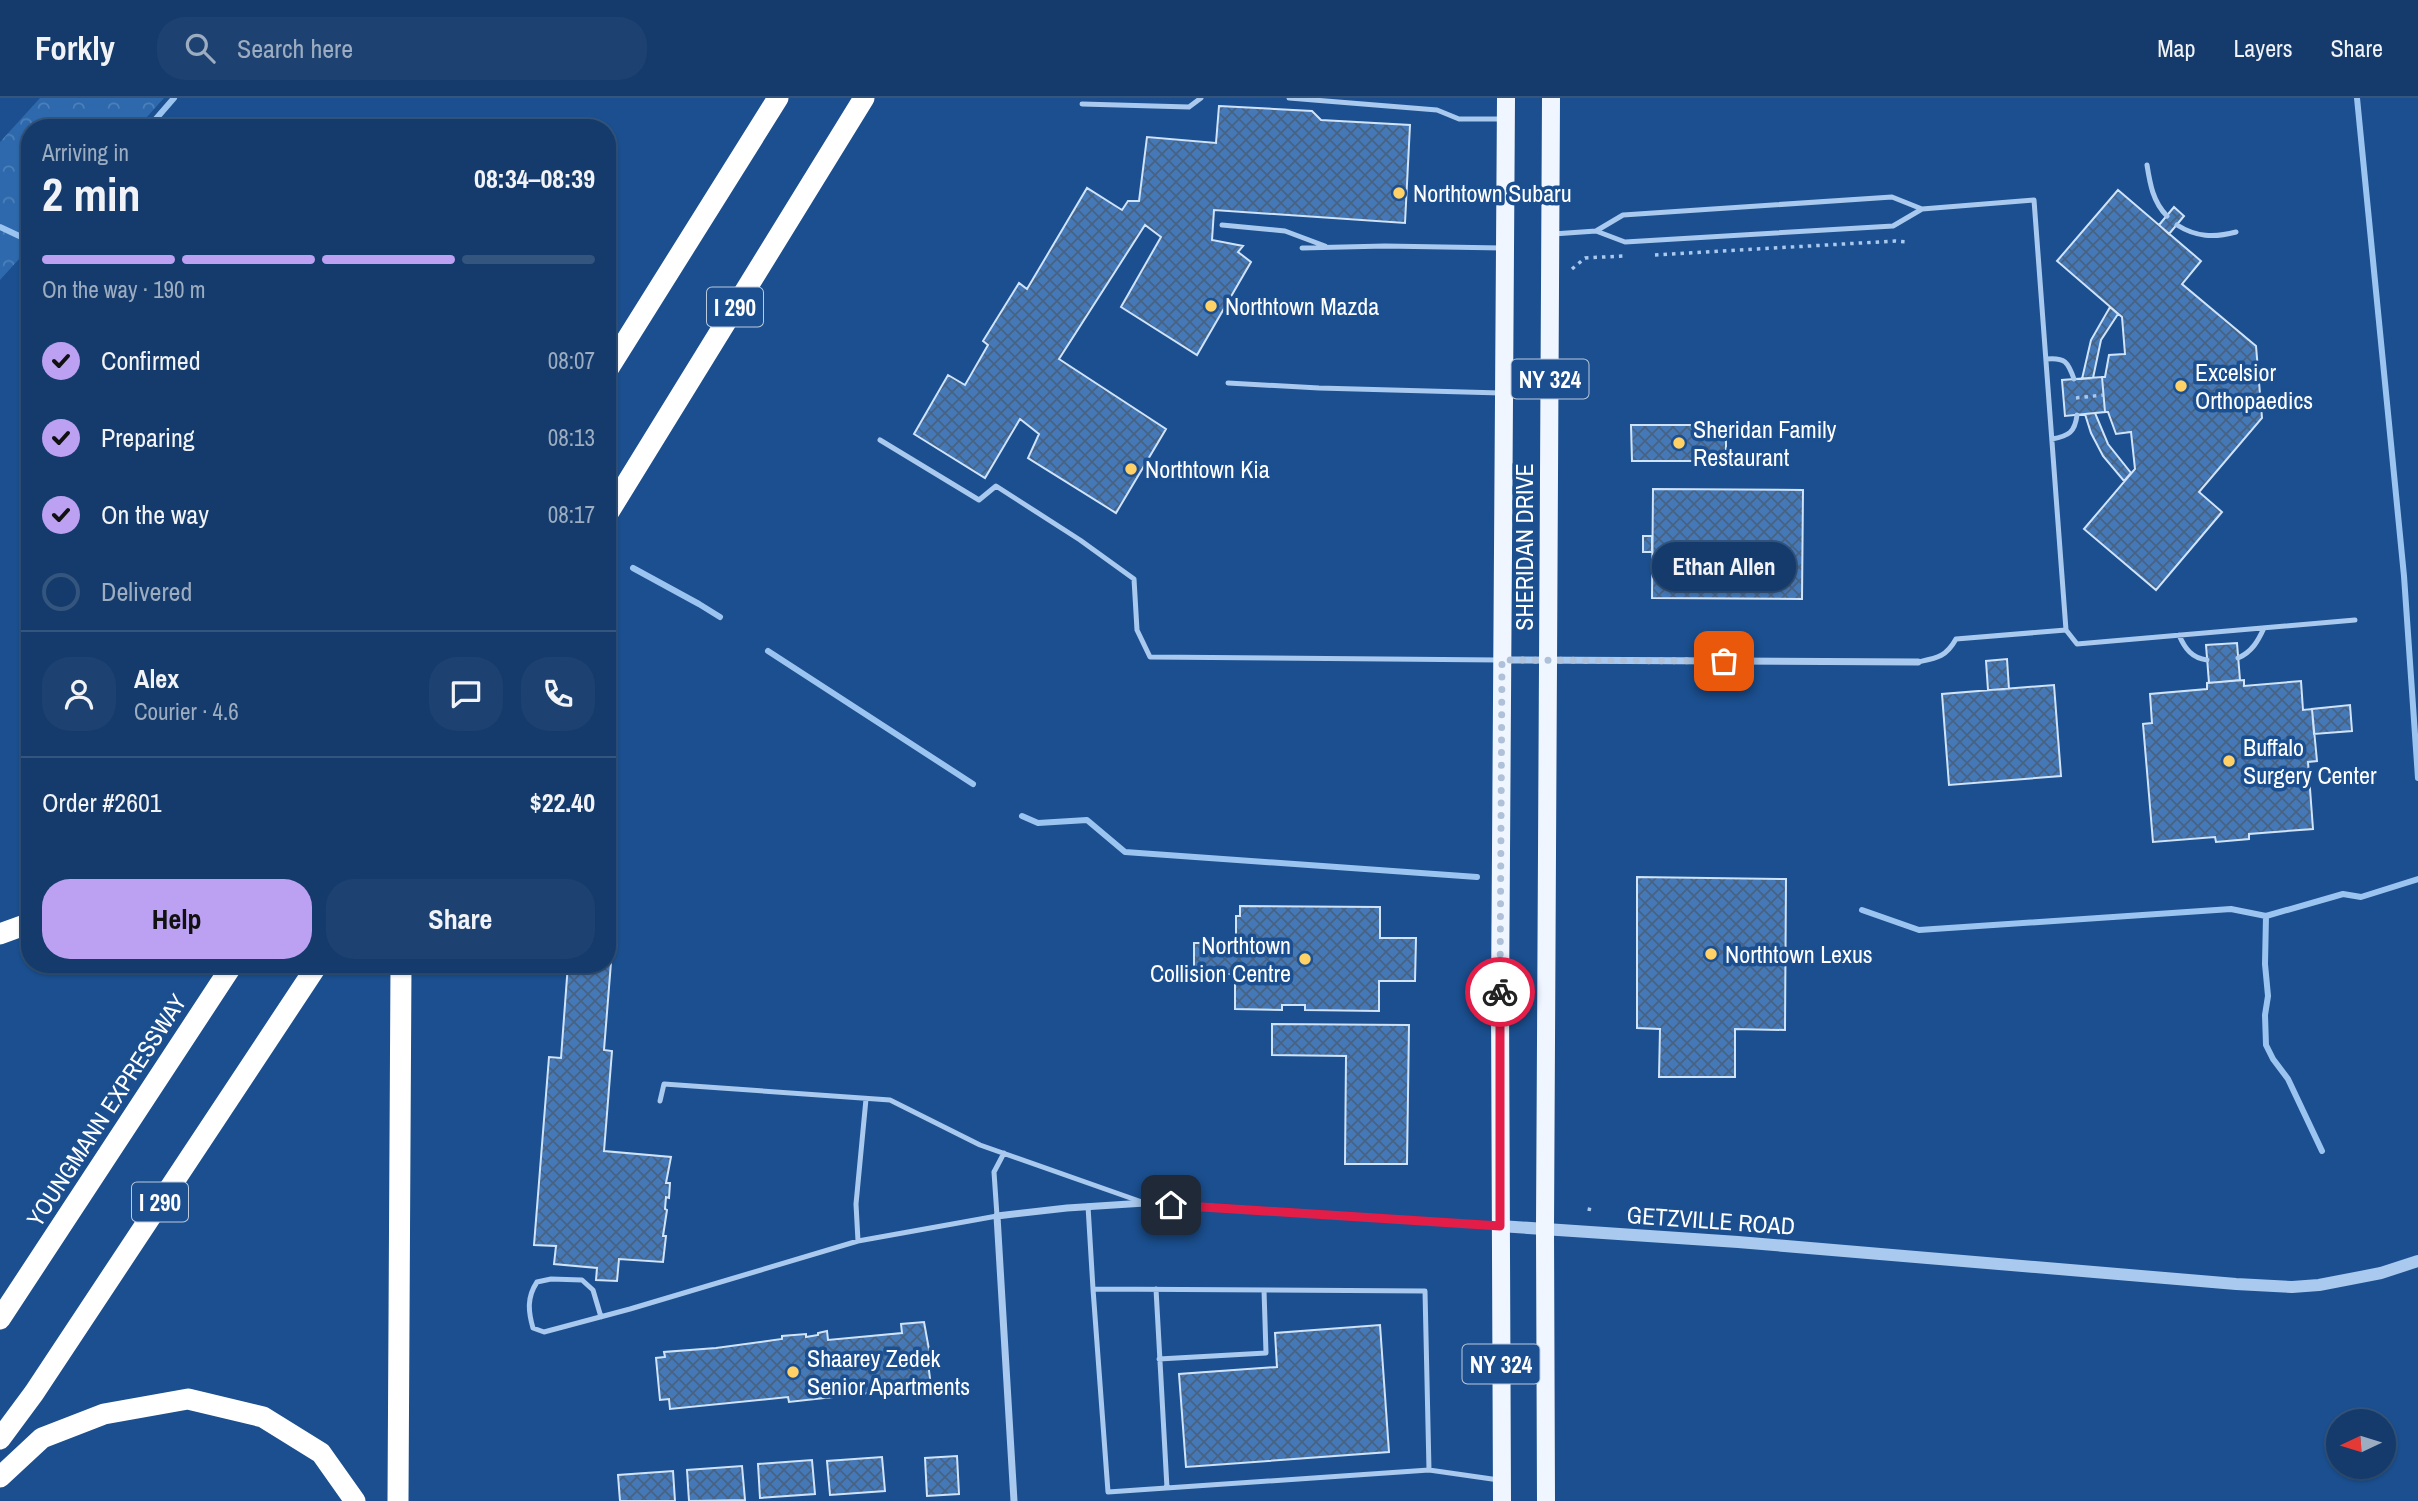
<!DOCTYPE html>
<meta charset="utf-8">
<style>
:root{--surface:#143b6b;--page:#1d4271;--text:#f1f3f6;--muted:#9dadc1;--line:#33557e;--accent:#bca0f2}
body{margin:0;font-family:"Archivo Narrow",sans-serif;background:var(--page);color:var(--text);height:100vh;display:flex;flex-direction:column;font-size:26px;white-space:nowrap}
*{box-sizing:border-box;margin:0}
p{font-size:23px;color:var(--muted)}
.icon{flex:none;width:38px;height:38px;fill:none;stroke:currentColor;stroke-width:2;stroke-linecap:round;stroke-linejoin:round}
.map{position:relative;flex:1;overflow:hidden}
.details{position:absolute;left:21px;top:21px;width:595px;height:854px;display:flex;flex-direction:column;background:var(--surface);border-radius:28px;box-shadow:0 2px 5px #0004,0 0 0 2px var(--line)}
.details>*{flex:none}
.needle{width:46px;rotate:266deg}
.buttons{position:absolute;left:2326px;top:1311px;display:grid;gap:14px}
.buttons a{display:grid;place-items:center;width:70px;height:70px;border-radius:50%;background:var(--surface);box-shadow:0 2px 5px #0004,0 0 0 2px var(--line);font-size:35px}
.pin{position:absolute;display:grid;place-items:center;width:60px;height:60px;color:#fff;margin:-30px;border-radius:14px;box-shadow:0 4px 10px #0006}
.courier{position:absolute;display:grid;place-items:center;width:70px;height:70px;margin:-35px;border:5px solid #e11d48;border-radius:50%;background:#fff;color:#222;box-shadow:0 2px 9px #0007}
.bubble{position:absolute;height:49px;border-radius:24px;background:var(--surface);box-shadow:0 2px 5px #0004,0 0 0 2px var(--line);font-size:23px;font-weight:700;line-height:49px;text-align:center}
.head em{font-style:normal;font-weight:700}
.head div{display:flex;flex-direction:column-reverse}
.head{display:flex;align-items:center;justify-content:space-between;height:119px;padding:0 21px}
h1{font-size:46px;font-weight:700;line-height:52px}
.bar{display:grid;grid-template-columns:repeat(4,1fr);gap:10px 7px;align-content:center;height:84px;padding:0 21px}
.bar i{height:9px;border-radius:5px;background:var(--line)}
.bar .current{background:var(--accent)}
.bar p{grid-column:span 4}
.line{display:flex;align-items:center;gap:18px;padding:0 21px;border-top:2px solid var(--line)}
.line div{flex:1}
.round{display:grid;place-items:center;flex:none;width:74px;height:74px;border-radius:28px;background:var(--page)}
ol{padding:0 21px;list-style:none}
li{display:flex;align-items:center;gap:21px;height:77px}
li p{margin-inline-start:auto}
li .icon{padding:7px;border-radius:50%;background:var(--accent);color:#111;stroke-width:4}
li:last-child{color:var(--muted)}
li i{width:38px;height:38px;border:4px solid var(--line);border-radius:50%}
.cta{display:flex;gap:14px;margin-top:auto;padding:14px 21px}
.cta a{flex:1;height:80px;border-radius:28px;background:var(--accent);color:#111;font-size:28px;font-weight:700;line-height:80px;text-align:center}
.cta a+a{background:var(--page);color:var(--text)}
header{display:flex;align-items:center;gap:42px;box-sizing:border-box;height:98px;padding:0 35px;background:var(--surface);border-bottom:2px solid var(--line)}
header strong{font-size:33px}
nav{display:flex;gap:38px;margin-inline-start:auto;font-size:24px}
.search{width:490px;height:63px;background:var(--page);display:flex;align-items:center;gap:18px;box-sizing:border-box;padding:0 24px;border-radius:28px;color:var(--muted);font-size:26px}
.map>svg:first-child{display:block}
.forest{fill:url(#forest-crowns)}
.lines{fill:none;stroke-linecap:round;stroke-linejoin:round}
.stream{stroke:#9cc4f0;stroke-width:6}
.building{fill:url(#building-cross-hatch);stroke:#cfe3fa;stroke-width:2}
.path{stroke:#a9c9ee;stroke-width:3.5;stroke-dasharray:3.5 5;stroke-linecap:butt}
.service{stroke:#a9c9ee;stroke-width:5}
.minor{stroke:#a9c9ee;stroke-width:7}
.tertiary{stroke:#a9c9ee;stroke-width:12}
.primary{stroke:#f0f6ff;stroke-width:18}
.motorway{stroke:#fff;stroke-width:21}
.done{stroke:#afc1d8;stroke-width:7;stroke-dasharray:0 12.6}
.route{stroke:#e11d48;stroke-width:9}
.poi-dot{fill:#ffd166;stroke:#1b4f8f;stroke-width:2.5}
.labels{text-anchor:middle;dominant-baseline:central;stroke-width:7;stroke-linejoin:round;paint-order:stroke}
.shield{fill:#1b4f8f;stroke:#bbcadd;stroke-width:2}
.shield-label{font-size:23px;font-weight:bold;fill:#fff}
.poi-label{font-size:24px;fill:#fff;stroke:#1b4f8f;text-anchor:start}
.street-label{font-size:24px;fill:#fff;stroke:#1b4f8f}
</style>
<header>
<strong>Forkly</strong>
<div class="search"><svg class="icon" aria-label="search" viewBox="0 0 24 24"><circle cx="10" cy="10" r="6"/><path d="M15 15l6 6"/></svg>Search here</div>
<nav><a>Map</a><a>Layers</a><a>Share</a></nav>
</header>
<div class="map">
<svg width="2418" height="1403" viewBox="0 0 2418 1403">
<defs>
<pattern id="forest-crowns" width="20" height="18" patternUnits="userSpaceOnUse" patternTransform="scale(1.75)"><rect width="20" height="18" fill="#2e69ad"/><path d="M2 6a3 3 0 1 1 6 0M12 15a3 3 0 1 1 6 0" fill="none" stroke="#4d80b9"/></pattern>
<pattern id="building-cross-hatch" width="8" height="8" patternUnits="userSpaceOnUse" patternTransform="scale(1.75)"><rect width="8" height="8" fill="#4478b7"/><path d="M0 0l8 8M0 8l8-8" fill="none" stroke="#486282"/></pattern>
</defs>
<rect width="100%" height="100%" fill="#1b4f8f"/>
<path class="forest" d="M40 0H164L137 30H30V149L0 182V44Z"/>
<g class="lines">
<path class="stream" d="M2357 0 2404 478 2418 680
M148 30 174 0
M0 129 30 143
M633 470 699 506 720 519
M768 553 973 686
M1022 718 1038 725 1087 722 1125 754 1477 779
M1862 812 1919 832 2231 811 2266 818 2343 796 2361 799 2418 781
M2266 818 2265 866 2268 898 2265 917 2266 947 2273 961 2288 981 2322 1053"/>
</g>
<path class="building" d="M1219 8 1312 13 1321 22 1410 27 1405 125 1214 112 1212 142 1243 148 1238 154 1251 164 1197 257 1121 209 1161 139 1145 127 1059 261 1166 331 1116 415 1028 360 1039 336 1020 321 985 380 914 336 948 277 965 287 988 247 983 243 1019 185 1027 191 1087 90 1122 112 1128 103H1139L1147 39 1216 45Z
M2118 92 2201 163 2182 186 2256 248 2262 320 2199 394 2222 414 2156 492 2084 431 2135 371 2131 334 2116 336 2108 314H2105L2102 279H2105L2109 257 2125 256 2122 219 2057 163Z
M2174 109 2184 118 2169 136 2159 127Z
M2110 209 2118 216 2101 242 2093 280 2082 281 2091 242Z
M2102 279 2105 314 2065 318 2062 282Z
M2095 315 2108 346 2131 375 2124 383 2103 358 2091 335 2085 316Z
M1631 327H1726V363H1632Z
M1653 391 1803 392 1802 501 1652 500Z
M1643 438H1652V454H1643Z
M2237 545 2240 582 2209 585 2206 547Z
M2007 561 2009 591 1988 592 1986 563Z
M2244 582V588L2301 583 2303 612 2312 611 2317 663 2308 664 2313 731 2249 736V741L2216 744 2215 739 2153 744 2143 626 2152 625 2150 596 2207 591V585Z
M2054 587 2061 678 1949 687 1942 596Z
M2350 607 2352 633 2314 636 2312 611Z
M1637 779 1786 781 1785 932 1735 931V979H1659L1660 931 1637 930Z
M607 802H616L604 952 612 953 604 1053 671 1059 666 1085H670L669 1100 666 1099 665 1111 667 1112 663 1138H666L663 1164 619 1161 617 1183 596 1182 597 1170 554 1166 556 1148 534 1147 549 959 561 960 568 866H607Z
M1240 808 1380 809V840H1416L1415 883H1379V913L1305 912V907H1282V912L1235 911V876H1194V845H1236V818H1240Z
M1272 926 1409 927 1407 1066H1345L1346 958 1272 957Z
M924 1224 930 1257H927L931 1288 878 1292V1294L789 1304 788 1299 670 1311 669 1301 660 1302 656 1260 665 1259 664 1254 716 1250 782 1241V1238L806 1236V1239L818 1237V1235L827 1233 828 1242 902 1235 901 1226Z
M1380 1227 1389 1354 1186 1369 1179 1276 1277 1269 1275 1235Z
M957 1358 959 1396 927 1398 925 1360Z
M882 1359 885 1393 830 1397 827 1363Z
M812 1362 815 1396 760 1400 758 1366Z
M742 1368 745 1402 689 1403 687 1372Z
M673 1373 675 1403H620L618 1377Z"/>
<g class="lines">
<path class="path" d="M1655 157 1895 143 1909 144
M1572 171 1585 160 1623 158
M2076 300 2103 297
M1589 1113 1590 1108"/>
<path class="service" d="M1289 0 1437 12 1459 21H1503
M1082 6 1189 9 1201 0
M2147 67C2150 86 2153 104 2167 118
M1922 111 1892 99 1623 117 1596 133 1625 144 1893 128 1922 111 2034 102 2066 532
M1222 127 1285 133 1325 148
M2177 127C2196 139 2214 140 2236 134
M1553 136 1596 133
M1302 150 1385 148 1502 150
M2046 261C2065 259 2068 264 2074 281
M1228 285 1319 290 1501 295
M2052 341C2069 338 2075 334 2077 317
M880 342 979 402 996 388 1080 442 1134 481 1137 532 1150 559 1499 562
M2179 537C2185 551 2192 560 2207 562
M2238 560C2252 554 2258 543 2264 530
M1918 564C1937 560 1946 559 1956 541L2066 532 2077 546 2355 522
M660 1003 664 986 890 1002 980 1047 1142 1104
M1088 1108 1093 1191 1425 1193 1429 1372 1499 1382
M858 1143 856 1106 866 1001
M1093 1191 1108 1394 1429 1372
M1156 1191 1167 1390
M601 1219 593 1192 582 1182 551 1181 537 1184C527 1199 528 1213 533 1230L544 1234 630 1211 858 1143 997 1118 994 1074 1004 1055
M1159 1261 1266 1255 1264 1192"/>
<path class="minor" d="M1502 562 1918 564
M1014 1403 997 1118 1067 1110 1145 1105 1500 1128"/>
<path class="tertiary" d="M1500 1128 1738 1144 2236 1186 2292 1189 2319 1187 2381 1175 2418 1163"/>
<path class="primary" d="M1502 1403 1500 904 1506 0
M1546 1403 1545 1131 1551 0"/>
<path class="motorway" d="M607 273 778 0
M607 417 864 0
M0 836 30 825
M0 1221 233 866
M0 1341 34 1295 318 866
M0 1379 42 1340 104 1316 188 1301 263 1319 321 1355 355 1403
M398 1403 401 866"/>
</g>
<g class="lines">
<path class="done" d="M1500 894 1502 562 1724 563"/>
<path class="route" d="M1171 1107 1500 1128V894"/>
</g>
<g class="poi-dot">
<circle cx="1399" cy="95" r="7"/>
<circle cx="1211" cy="208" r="7"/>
<circle cx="2181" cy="288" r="7"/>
<circle cx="1679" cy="345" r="7"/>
<circle cx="1131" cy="371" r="7"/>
<circle cx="2229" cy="663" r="7"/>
<circle cx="1711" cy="856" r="7"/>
<circle cx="1305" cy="861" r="7"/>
<circle cx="793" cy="1274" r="7"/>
</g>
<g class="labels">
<g class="shield">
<rect x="707" y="189.5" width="56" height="39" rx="5"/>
<rect x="1511.5" y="261.5" width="77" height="39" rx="5"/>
<rect x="132" y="1084.5" width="56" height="39" rx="5"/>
<rect x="1462.5" y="1246.5" width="77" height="39" rx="5"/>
</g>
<g class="shield-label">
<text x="735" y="209">I 290</text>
<text x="1550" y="281">NY 324</text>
<text x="160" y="1104">I 290</text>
<text x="1501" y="1266">NY 324</text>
</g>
<g class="poi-label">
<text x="1413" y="95">Northtown Subaru</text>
<text x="1225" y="208">Northtown Mazda</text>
<text x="2195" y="274">Excelsior<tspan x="2195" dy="28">Orthopaedics</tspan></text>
<text x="1693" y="331">Sheridan Family<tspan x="1693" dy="28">Restaurant</tspan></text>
<text x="1145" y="371">Northtown Kia</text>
<text x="2243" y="649">Buffalo<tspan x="2243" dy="28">Surgery Center</tspan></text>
<text x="1291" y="847" text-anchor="end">Northtown<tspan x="1291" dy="28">Collision Centre</tspan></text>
<text x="1725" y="856">Northtown Lexus</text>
<text x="807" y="1260">Shaarey Zedek<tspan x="807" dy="28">Senior Apartments</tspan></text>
</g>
<g class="street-label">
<text transform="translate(1524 449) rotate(-90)">SHERIDAN DRIVE</text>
<text transform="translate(106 1012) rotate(-57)">YOUNGMANN EXPRESSWAY</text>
<text transform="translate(1711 1122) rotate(4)">GETZVILLE ROAD</text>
</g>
</g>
</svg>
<div class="buttons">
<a><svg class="needle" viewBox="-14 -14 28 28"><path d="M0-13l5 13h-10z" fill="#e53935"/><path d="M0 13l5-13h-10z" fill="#9dadc1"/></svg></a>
</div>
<div class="pin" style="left:1724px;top:563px;background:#ea580c"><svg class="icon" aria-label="bag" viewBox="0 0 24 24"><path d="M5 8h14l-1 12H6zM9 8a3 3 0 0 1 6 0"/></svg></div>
<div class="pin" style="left:1171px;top:1107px;background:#1f2937"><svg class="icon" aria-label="home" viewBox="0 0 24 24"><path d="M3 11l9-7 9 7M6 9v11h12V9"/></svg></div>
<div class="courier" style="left:1500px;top:894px"><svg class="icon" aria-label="bike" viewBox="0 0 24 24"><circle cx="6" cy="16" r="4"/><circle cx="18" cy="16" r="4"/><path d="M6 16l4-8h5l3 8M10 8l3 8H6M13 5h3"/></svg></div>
<div class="bubble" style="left:1652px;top:444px;width:144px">Ethan Allen</div>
<section class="details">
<div class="head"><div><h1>2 min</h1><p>Arriving in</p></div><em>08:34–08:39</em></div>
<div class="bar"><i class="current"></i><i class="current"></i><i class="current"></i><i></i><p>On the way · 190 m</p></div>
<ol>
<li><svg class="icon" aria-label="check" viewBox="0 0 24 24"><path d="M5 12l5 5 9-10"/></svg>Confirmed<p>08:07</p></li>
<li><svg class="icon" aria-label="check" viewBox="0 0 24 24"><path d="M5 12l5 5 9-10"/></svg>Preparing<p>08:13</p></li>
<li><svg class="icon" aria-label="check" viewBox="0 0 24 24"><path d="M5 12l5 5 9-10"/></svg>On the way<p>08:17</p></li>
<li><i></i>Delivered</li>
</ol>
<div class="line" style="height:126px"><a class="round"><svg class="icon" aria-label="person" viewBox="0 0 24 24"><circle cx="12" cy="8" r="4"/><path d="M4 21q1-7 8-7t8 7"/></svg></a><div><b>Alex</b><p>Courier · 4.6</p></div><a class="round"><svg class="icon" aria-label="chat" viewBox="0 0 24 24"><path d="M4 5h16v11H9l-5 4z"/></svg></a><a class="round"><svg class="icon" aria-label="phone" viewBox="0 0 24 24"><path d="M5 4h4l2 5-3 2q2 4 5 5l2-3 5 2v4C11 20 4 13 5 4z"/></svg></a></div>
<div class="line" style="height:91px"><div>Order #2601</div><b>$22.40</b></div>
<div class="cta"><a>Help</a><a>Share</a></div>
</section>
</div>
